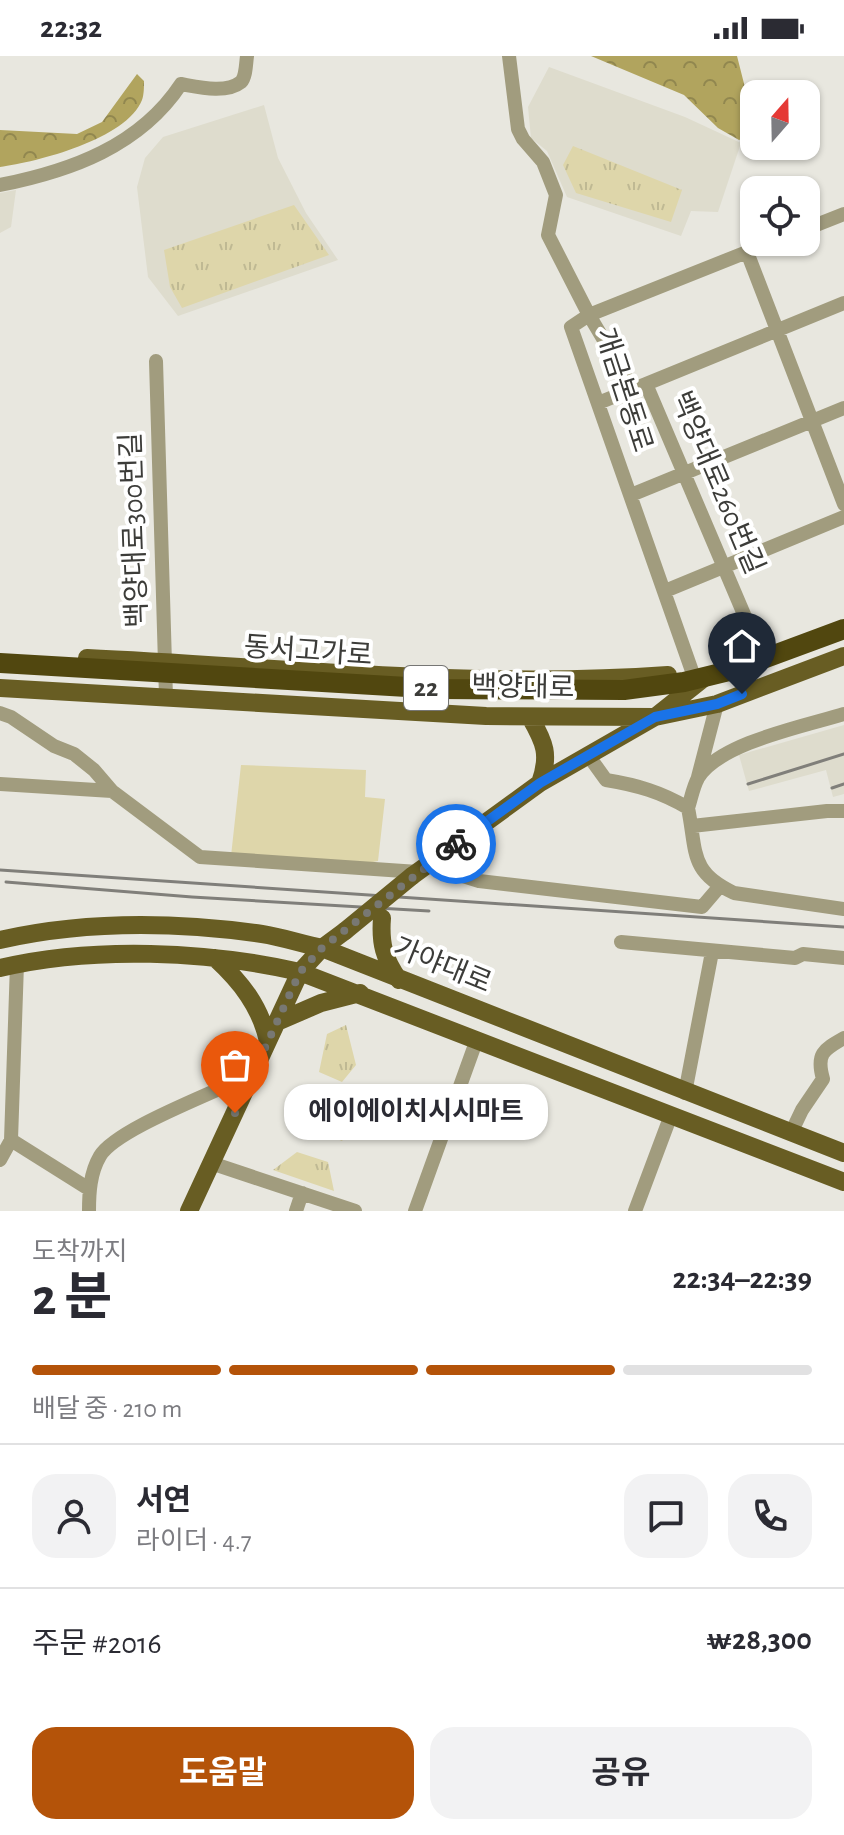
<!DOCTYPE html>
<html lang="ko">
<meta charset="utf-8">
<style>
:root{--surface:#fff;--page:#f2f2f3;--text:#2b2b33;--muted:#7c7c81;--line:#e1e1e2;--accent:#b45309}
body{margin:0;font-family:"Alegreya Sans","Noto Sans KR",sans-serif;background:var(--page);color:var(--text);height:100vh;display:flex;flex-direction:column;font-size:30px;white-space:nowrap}
*{box-sizing:border-box;margin:0}
p{font-size:26px;color:var(--muted)}
.icon{flex:none;width:44px;height:44px;fill:none;stroke:currentColor;stroke-width:2;stroke-linecap:round;stroke-linejoin:round}
.map{position:relative;height:1155px;overflow:hidden}
.panel{display:flex;flex-direction:column;background:var(--surface);flex:1}
.panel>*{flex:none}
.needle{width:52px;rotate:20deg}
.controls{position:absolute;left:740px;top:24px;display:grid;gap:16px}
.controls a{display:grid;place-items:center;width:80px;height:80px;border-radius:16px;background:var(--surface);box-shadow:0 2px 6px #0004;font-size:40px}
.pin{position:absolute;display:grid;place-items:center;width:68px;height:68px;color:#fff;margin:-82px -34px;border-radius:50% 50% 50% 0;rotate:-45deg;box-shadow:0 0 8px #0007}
.pin .icon{rotate:45deg}
.courier{position:absolute;display:grid;place-items:center;width:80px;height:80px;margin:-40px;border:6px solid #1a73e8;border-radius:50%;background:#fff;color:#222;box-shadow:0 2px 10px #0007}
.bubble{position:absolute;height:56px;border-radius:24px;background:var(--surface);box-shadow:0 2px 6px #0004;font-size:26px;font-weight:700;line-height:56px;text-align:center}
.overview em{font-style:normal;font-weight:700}
.overview div{display:flex;flex-direction:column-reverse}
.overview{display:flex;align-items:center;justify-content:space-between;height:136px;padding:0 32px}
h1{font-size:52px;font-weight:700;line-height:60px}
.bar{display:grid;grid-template-columns:repeat(4,1fr);gap:12px 8px;align-content:center;height:96px;padding:0 32px}
.bar i{height:10px;border-radius:6px;background:var(--line)}
.bar .on{background:var(--accent)}
.bar p{grid-column:span 4}
.line{display:flex;align-items:center;gap:20px;padding:0 32px;border-top:2px solid var(--line)}
.line div{flex:1}
.round{display:grid;place-items:center;flex:none;width:84px;height:84px;border-radius:24px;background:var(--page)}
.action{display:flex;gap:16px;margin-top:auto;padding:16px 32px}
.action a{flex:1;height:92px;border-radius:24px;background:var(--accent);color:#fff;font-size:32px;font-weight:700;line-height:92px;text-align:center}
.action a+a{background:var(--page);color:var(--text)}
.status{display:flex;justify-content:space-between;align-items:center;height:56px;padding:0 40px;background:var(--surface);direction:ltr}
.status svg{height:22px;fill:currentColor}
.map>svg:first-child{display:block}
.built{fill:#dedccd}
.grass{fill:url(#grass-tufts)}
.forest{fill:url(#forest-crowns)}
.pitch{fill:#ded6aa}
.lines{fill:none;stroke-linecap:round;stroke-linejoin:round}
.minor{stroke:#a19c7e;stroke-width:14}
.major{stroke:#685d23;stroke-width:18}
.rail{stroke:#807f7a;stroke-width:3}
.major-bridge{stroke:#685d23;stroke-width:18}
.highway-bridge{stroke:#51470f;stroke-width:20}
.done{stroke:#787873;stroke-width:8;stroke-dasharray:0 14.4}
.route{stroke:#1a73e8;stroke-width:10}
.labels{text-anchor:middle;dominant-baseline:central;stroke-width:8;stroke-linejoin:round;paint-order:stroke}
.shield{fill:#fff;stroke:#767674;stroke-width:2}
.shield-label{font-size:26px;font-weight:bold;fill:#3c3c39}
.street-label{font-size:28px;fill:#3c3c39;stroke:#fff}
</style>
<div class="status"><b>22:32</b><svg viewBox="0 0 49 12"><path d="M0 12V9h3v3zM5 12V6h3v6zM10 12V3h3v9zM15 12V0h3v12zM26 1h20v11H26zM47 4h2v5h-2z"/></svg></div>
<div class="map">
<svg width="844" height="1155" viewBox="0 0 844 1155">
<defs>
<pattern id="grass-tufts" width="24" height="20" patternUnits="userSpaceOnUse" patternTransform="scale(2)"><rect width="24" height="20" fill="#ded6aa"/><path d="M3 7l-1-3M5 7V3M7 7l1-3M15 17l-1-3M17 17v-4M19 17l1-3" fill="none" stroke="#bfb993"/></pattern>
<pattern id="forest-crowns" width="20" height="18" patternUnits="userSpaceOnUse" patternTransform="scale(2)"><rect width="20" height="18" fill="#b1a45e"/><path d="M2 6a3 3 0 1 1 6 0M12 15a3 3 0 1 1 6 0" fill="none" stroke="#91874f"/></pattern>
</defs>
<rect width="100%" height="100%" fill="#e8e7df"/>
<path class="built" d="M549 11 685 61 741 87 718 156 691 155 681 180 567 141 547 95 531 82 528 51Z
M264 49 278 102 306 157 338 204 178 260 148 221 137 131 145 102 163 81Z
M16 134 11 171 0 177V137Z
M844 669V738L833 741 826 714 749 735 739 699Z"/>
<path class="grass" d="M573 90 682 134 671 166 576 137 563 109Z
M294 149 329 199 182 252 170 231 164 194Z
M346 969 356 1009 342 1026 319 1016 327 978Z
M305 1036 359 1058 342 1085 286 1062Z
M297 1096 328 1106 334 1135 273 1114Z"/>
<path class="forest" d="M591 0H737L753 63 751 79 739 84 718 72 684 39Z
M137 18 144 25C144 31 144 39 142 44 127 83 37 106 0 111V74L77 78 102 66Z"/>
<path class="pitch" d="M241 709 366 714 365 741 385 743 378 805 353 810 231 800Z"/>
<g class="lines">
<path class="minor" d="M509 0 518 73 523 83 543 106 556 139 548 179 589 259 633 333
M0 129C71 115 140 90 181 28 198 31 226 38 241 26 246 21 246 7 247 0
M806 173 844 158
M747 196 844 448
M156 305 166 641
M646 328 844 247
M598 347 646 328 760 596
M631 439 844 352
M665 535 844 461
M693 618 571 271 589 259 772 186
M0 657 11 661 54 690 74 698 94 714 112 735
M588 699 606 724C637 729 661 736 688 752 697 796 689 816 734 837L844 853
M698 721 717 648
M0 728 112 735 200 801 418 816
M688 752C691 743 693 731 698 722 719 687 805 670 844 658
M692 770 827 755H844
M428 809 479 825 702 851 720 830
M621 886 795 902 803 898 844 902
M685 1037 712 896
M791 1077 802 1054 823 1023C816 998 823 994 844 982
M11 1084 89 1133
M0 1104 11 1084 17 908
M211 1107 355 1155
M89 1155C89 1137 90 1117 100 1100 115 1075 201 1042 230 1028L246 1033
M296 1155 302 1137
M415 1155 477 983
M635 1155 671 1059"/>
<path class="major" d="M87 602C280 611 475 633 668 619
M0 632 486 660 655 661 717 648 844 600
M530 661C545 687 550 699 540 727
M412 820 540 727 655 661 704 622
M382 862C380 887 384 903 399 924
M0 884C84 865 177 866 262 878 282 881 302 888 322 892L844 1097
M215 902C241 926 260 950 268 985
M0 912C93 890 208 895 300 916L844 1126
M277 966 321 947 360 937
M189 1155 300 916 322 892 345 875"/>
<path class="rail" d="M748 728 844 698
M832 732 844 728
M0 814 844 871
M6 826 192 841 429 855"/>
<path class="major-bridge" d="M345 875 412 820"/>
<path class="highway-bridge" d="M0 607 441 633 624 634 684 626 733 614 844 573"/>
</g>
<g class="lines">
<path class="done" d="M235 1057 300 916 322 892 456 788"/>
<path class="route" d="M456 788 540 727 655 661 717 648 742 638"/>
</g>
<g class="labels">
<rect class="shield" x="404" y="610" width="44" height="44" rx="6"/>
<g class="shield-label">
<text x="426" y="632">22</text>
</g>
<g class="street-label">
<text transform="translate(623 334) rotate(72)">개금본동로</text>
<text transform="translate(717 427) rotate(67)">백양대로260번길</text>
<text transform="translate(135 474) rotate(-92)">백양대로300번길</text>
<text transform="translate(308 596) rotate(4)">동서고가로</text>
<text transform="translate(523 632) rotate(1)">백양대로</text>
<text transform="translate(442 910) rotate(22)">가야대로</text>
</g>
</g>
</svg>
<div class="controls">
<a><svg class="needle" viewBox="-14 -14 28 28"><path d="M0-13l5 13h-10z" fill="#e53935"/><path d="M0 13l5-13h-10z" fill="#7c7c81"/></svg></a>
<a><svg class="icon" aria-label="locate" viewBox="0 0 24 24"><circle cx="12" cy="12" r="6"/><path d="M12 2v4M12 18v4M2 12h4M18 12h4"/></svg></a>
</div>
<div class="pin" style="left:235px;top:1057px;background:#ea580c"><svg class="icon" aria-label="bag" viewBox="0 0 24 24"><path d="M5 8h14l-1 12H6zM9 8a3 3 0 0 1 6 0"/></svg></div>
<div class="pin" style="left:742px;top:638px;background:#1f2937"><svg class="icon" aria-label="home" viewBox="0 0 24 24"><path d="M3 11l9-7 9 7M6 9v11h12V9"/></svg></div>
<div class="courier" style="left:456px;top:788px"><svg class="icon" aria-label="bike" viewBox="0 0 24 24"><circle cx="6" cy="16" r="4"/><circle cx="18" cy="16" r="4"/><path d="M6 16l4-8h5l3 8M10 8l3 8H6M13 5h3"/></svg></div>
<div class="bubble" style="left:284px;top:1028px;width:264px">에이에이치시시마트</div>
</div>
<section class="panel">
<div class="overview"><div><h1>2 분</h1><p>도착까지</p></div><em>22:34–22:39</em></div>
<div class="bar"><i class="on"></i><i class="on"></i><i class="on"></i><i></i><p>배달 중 · 210 m</p></div>
<div class="line" style="height:144px"><a class="round"><svg class="icon" aria-label="person" viewBox="0 0 24 24"><circle cx="12" cy="8" r="4"/><path d="M4 21q1-7 8-7t8 7"/></svg></a><div><b>서연</b><p>라이더 · 4.7</p></div><a class="round"><svg class="icon" aria-label="chat" viewBox="0 0 24 24"><path d="M4 5h16v11H9l-5 4z"/></svg></a><a class="round"><svg class="icon" aria-label="phone" viewBox="0 0 24 24"><path d="M5 4h4l2 5-3 2q2 4 5 5l2-3 5 2v4C11 20 4 13 5 4z"/></svg></a></div>
<div class="line" style="height:104px"><div>주문 #2016</div><b>₩28,300</b></div>
<div class="action"><a>도움말</a><a>공유</a></div>
</section>
